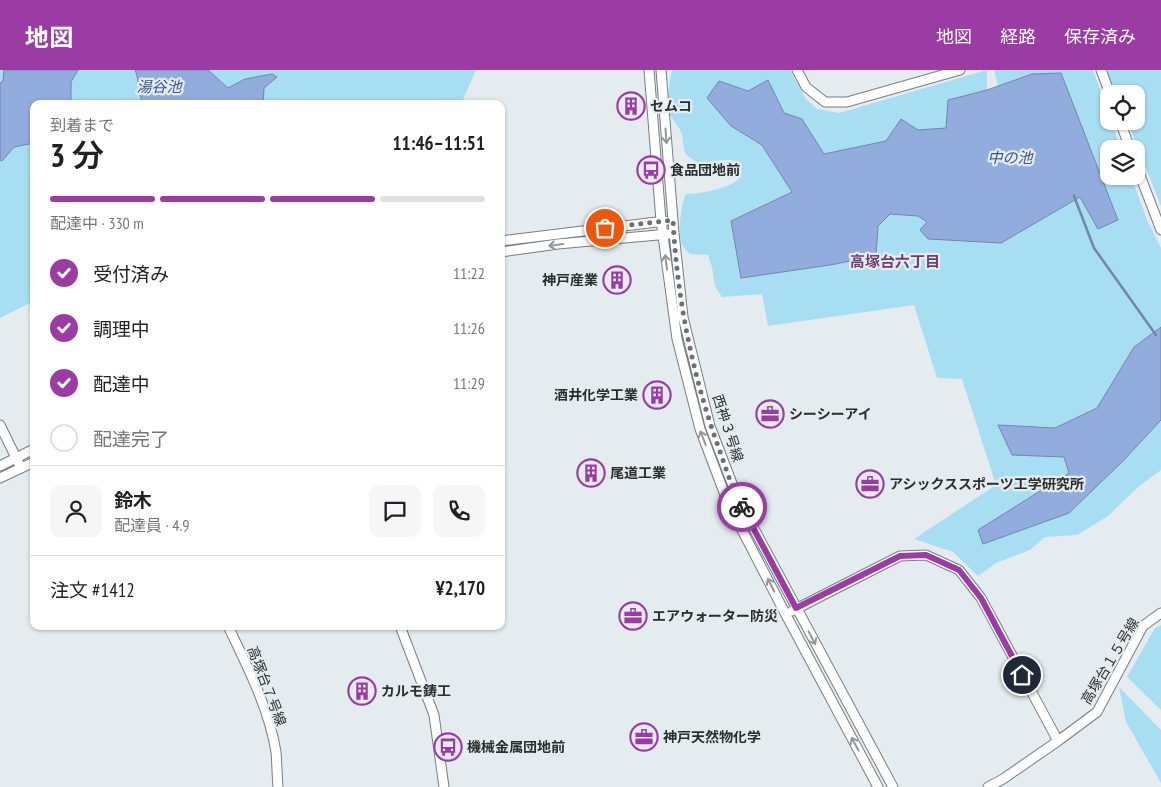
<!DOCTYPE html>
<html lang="ja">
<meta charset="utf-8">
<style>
:root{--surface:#fff;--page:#f6f6f6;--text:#202124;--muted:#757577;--line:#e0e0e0;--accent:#9b3ca4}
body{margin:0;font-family:"PT Sans Narrow","Noto Sans JP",sans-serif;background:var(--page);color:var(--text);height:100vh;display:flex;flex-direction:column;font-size:19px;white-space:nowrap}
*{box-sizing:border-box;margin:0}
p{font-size:16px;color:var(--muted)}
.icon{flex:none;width:28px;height:28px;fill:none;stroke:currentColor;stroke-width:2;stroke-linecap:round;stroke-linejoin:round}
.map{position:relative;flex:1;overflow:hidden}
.details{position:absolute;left:30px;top:30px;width:475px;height:530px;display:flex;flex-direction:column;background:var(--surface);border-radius:10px;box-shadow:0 1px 4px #0004}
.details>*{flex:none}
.buttons{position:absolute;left:1100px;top:15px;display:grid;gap:10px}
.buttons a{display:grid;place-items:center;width:45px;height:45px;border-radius:10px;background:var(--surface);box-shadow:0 1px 4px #0004;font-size:25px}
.pin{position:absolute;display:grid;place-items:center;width:42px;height:42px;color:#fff;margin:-21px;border:2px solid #fff;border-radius:50%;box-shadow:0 1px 5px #0007}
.courier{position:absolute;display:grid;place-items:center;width:50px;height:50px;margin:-25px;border:4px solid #9b3ca4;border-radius:50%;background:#fff;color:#222;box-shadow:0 1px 6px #0007}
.overview em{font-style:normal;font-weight:600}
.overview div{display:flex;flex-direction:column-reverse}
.overview{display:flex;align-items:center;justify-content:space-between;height:85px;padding:0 20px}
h1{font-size:32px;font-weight:600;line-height:38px}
.bar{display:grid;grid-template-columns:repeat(4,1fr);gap:8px 5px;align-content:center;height:60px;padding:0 20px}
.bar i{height:6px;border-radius:4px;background:var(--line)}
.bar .on{background:var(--accent)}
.bar p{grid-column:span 4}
.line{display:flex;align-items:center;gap:12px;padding:0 20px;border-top:1px solid var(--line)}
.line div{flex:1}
.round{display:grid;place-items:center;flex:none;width:52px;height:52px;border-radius:10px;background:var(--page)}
ol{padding:0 20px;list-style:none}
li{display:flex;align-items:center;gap:15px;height:55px}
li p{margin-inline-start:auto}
li .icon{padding:5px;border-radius:50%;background:var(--accent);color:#fff;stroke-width:4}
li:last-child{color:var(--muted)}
li i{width:28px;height:28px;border:2px solid var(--line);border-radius:50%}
header{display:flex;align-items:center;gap:30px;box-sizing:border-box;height:70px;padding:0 25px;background:var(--accent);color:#fff}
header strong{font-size:24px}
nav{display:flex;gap:28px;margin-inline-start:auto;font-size:18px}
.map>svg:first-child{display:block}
.green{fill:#a7def2}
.water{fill:#92acde;stroke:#7386aa}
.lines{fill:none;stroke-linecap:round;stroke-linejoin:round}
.stream{stroke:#7386aa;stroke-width:2.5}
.minor-casing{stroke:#787e81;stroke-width:11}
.minor{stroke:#fff;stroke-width:9}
.oneway{stroke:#959697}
.done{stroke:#6c7072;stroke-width:5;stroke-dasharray:0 9}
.route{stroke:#9b3ca4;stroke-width:6}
.labels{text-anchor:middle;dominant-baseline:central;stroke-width:4.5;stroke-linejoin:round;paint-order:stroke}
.poi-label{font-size:14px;font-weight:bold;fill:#2b2e2f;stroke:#e5ecef;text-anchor:start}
.street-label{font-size:14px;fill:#2b2e2f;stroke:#e5ecef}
.water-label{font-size:15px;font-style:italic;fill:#365492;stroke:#e5ecef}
.neighbourhood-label{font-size:15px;font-weight:bold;fill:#6e3e72;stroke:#e5ecef}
</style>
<header>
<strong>地図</strong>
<nav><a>地図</a><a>経路</a><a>保存済み</a></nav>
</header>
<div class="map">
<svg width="1161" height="717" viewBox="0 0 1161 717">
<rect width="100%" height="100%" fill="#e5ecef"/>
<path class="green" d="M0 0H476L461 34H34V231L0 248Z
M672 0H790L805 28 817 39 839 43 987 0V20L948 30 946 58 918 60 886 71 824 84 802 50 784 43 768 10 731 56 762 75 792 122 731 151 741 208 830 195 890 144 918 146 928 152 1070 132 1080 127 1032 4 998 16 994 0H1093L1109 44V51H1111L1121 79H1109V106H1131L1147 150 1161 178V257L1134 277 1097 338 1055 358 998 356 1012 385 1064 387 1069 404 978 460 1069 443 1123 391 1161 350V400L1138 417 1108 446 1077 465 1045 467 1030 480 996 493 978 506 953 482 914 469 996 415 962 309 937 308 914 235 768 256 762 224 722 227 715 216 712 197 708 185 690 184C688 182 684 178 682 175 677 165 681 133 686 124 698 125 759 115 737 93 729 85 708 95 699 93 695 92 689 87 686 84 682 78 684 69 681 62 678 54 669 47 668 39 667 27 670 12 672 0Z
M1106 0H1161V136L1127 51H1136V24H1116Z
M1161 555V640L1127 607 1155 558Z
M1119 617 1161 660V713L1126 652Z"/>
<path class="water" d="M4 0H78L71 12V29L69 34H34V73L14 77 2 91 0 90V13L3 11Z
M135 0H208L228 18 245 9 272 4 277 7 264 18 263 34H144C137 24 140 11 135 0Z
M1061 3 1118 150 1098 159 1080 127 1001 173 928 169 920 160 927 152 918 146 890 144 878 156 876 186 830 195 741 208 731 151 792 122 762 75 731 56 707 28 719 11 748 21 768 10 784 43 802 49 824 84 886 71 901 49 918 60 946 58 948 30 987 20 1032 4Z
M1161 257V350L1123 391 1069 443 983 474 978 460 1069 403 1064 387 1012 385 998 355 1055 358 1097 338 1134 277Z"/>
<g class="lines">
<path class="stream" d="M1074 126 1094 178 1156 265"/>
<g class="minor-casing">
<path id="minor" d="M649 0 661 151 677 269 700 359 728 433 786 545 878 717
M661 0 674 163 683 247 710 356 738 429 893 717
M797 0 806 17 825 32H847L960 0
M1101 0 1110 24
M1120 51 1130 79
M1136 95 1161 160
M501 171 665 151
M501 182 558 174 669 164
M0 355 21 398
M0 396 34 379
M0 408 34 392
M792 541 900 486 926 485 959 500 981 528 1058 671 1003 709 988 717
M228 556C247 596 269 638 276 682 277 694 277 706 278 717
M400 556 434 645 444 717
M1058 671 1097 642 1143 556 1161 543"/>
</g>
<use href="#minor" class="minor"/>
</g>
<defs><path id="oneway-shaft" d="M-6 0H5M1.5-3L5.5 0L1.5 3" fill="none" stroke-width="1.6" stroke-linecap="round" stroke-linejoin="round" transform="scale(1.25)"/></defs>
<g class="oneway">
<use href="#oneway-shaft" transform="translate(666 66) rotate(86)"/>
<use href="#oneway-shaft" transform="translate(556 175) rotate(173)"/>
<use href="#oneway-shaft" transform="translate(666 192) rotate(-98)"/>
<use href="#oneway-shaft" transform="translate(703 368) rotate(-111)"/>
<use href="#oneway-shaft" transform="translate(771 515) rotate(-117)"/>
<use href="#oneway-shaft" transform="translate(812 568) rotate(62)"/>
<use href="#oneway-shaft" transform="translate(855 674) rotate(-118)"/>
</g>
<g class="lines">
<path class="done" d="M605 158 673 150C677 229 693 309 721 384 727 402 733 420 742 437"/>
<path class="route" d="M742 437 796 538 900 486 926 485 959 500 981 528 1022 605"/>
</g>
<defs>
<g id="building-ring" transform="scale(1.4375)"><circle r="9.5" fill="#e5ecef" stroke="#9b3ca4" stroke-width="1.5"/><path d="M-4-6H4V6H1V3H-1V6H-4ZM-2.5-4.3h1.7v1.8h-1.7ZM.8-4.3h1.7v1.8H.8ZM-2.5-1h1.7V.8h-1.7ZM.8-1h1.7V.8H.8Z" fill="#9b3ca4"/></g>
<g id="bus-ring" transform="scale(1.4375)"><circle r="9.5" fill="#e5ecef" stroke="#9b3ca4" stroke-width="1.5"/><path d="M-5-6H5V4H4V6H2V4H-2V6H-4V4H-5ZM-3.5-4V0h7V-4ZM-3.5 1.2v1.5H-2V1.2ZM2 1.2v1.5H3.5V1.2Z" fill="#9b3ca4"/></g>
<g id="office-ring" transform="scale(1.4375)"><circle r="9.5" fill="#e5ecef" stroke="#9b3ca4" stroke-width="1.5"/><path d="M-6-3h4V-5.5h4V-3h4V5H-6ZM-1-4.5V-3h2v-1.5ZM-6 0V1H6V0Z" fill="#9b3ca4"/></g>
</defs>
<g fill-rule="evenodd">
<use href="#building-ring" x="631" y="36"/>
<use href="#bus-ring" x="651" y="100"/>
<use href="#building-ring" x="617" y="210"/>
<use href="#building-ring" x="657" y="325"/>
<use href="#office-ring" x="770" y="344"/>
<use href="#building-ring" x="591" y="403"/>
<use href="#office-ring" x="870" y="414"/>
<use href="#office-ring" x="633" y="546"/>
<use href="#building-ring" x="362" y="621"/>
<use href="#office-ring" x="644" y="667"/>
<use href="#bus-ring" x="448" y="677"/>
</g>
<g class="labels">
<g class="poi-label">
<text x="650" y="36">セムコ</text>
<text x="670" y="100">食品団地前</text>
<text x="598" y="210" text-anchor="end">神戸産業</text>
<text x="638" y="325" text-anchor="end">酒井化学工業</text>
<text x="789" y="344">シーシーアイ</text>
<text x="610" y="403">尾道工業</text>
<text x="889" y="414">アシックススポーツ工学研究所</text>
<text x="652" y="546">エアウォーター防災</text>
<text x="381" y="621">カルモ鋳工</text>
<text x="663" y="667">神戸天然物化学</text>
<text x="467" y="677">機械金属団地前</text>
</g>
<g class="street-label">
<text transform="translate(728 358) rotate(72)">西神３号線</text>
<text transform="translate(1110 591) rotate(-59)">高塚台１５号線</text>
<text transform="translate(267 616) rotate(69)">高塚台７号線</text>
</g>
<g class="water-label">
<text x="159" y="16">湯谷池</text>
<text x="1010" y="87">中の池</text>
</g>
<g class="neighbourhood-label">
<text x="895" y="191">高塚台六丁目</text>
</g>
</g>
</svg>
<div class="buttons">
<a><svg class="icon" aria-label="locate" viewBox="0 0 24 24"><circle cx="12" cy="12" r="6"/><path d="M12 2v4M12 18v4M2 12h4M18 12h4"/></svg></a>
<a><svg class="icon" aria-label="layers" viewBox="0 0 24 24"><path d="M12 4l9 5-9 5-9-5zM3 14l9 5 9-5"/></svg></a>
</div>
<div class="pin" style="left:605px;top:158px;background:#ea580c"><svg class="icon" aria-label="bag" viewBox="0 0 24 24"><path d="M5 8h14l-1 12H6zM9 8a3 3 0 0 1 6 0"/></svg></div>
<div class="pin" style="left:1022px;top:605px;background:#1f2937"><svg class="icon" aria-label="home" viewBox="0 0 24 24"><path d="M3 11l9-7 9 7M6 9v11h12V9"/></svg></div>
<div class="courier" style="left:742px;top:437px"><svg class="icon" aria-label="bike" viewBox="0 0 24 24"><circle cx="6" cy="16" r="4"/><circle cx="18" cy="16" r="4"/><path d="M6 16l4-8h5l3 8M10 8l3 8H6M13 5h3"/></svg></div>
<section class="details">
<div class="overview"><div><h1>3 分</h1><p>到着まで</p></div><em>11:46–11:51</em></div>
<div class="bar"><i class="on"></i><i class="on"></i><i class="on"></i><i></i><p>配達中 · 330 m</p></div>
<ol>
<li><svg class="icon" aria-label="check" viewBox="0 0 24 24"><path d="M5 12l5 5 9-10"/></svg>受付済み<p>11:22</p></li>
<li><svg class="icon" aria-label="check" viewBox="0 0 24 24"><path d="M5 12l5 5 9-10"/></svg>調理中<p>11:26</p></li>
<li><svg class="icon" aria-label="check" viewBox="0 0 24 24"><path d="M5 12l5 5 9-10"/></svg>配達中<p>11:29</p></li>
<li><i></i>配達完了</li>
</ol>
<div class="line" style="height:90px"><a class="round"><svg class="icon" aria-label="person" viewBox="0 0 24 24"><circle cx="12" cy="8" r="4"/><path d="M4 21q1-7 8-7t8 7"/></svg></a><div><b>鈴木</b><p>配達員 · 4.9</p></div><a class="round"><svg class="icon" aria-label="chat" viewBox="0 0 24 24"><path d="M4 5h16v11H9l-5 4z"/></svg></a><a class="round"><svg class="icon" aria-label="phone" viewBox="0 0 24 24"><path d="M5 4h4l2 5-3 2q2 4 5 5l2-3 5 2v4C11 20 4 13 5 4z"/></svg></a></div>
<div class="line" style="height:65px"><div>注文 #1412</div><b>¥2,170</b></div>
</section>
</div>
